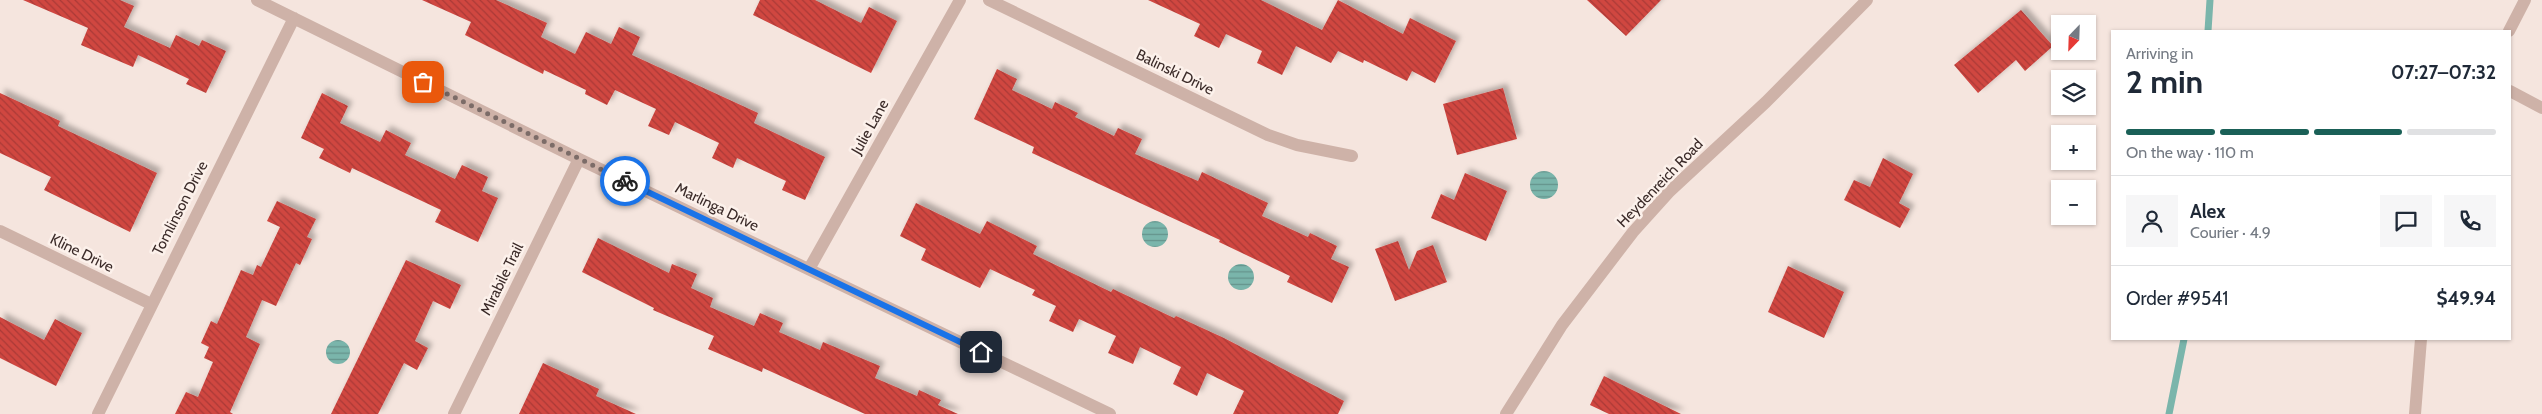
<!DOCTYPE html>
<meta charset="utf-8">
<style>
:root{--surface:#fff;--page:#f6f6f7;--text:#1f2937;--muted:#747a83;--line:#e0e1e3;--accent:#1a6057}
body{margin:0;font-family:Cabin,sans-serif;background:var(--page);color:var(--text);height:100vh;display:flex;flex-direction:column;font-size:19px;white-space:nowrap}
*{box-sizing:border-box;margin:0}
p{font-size:16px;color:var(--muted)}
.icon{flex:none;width:28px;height:28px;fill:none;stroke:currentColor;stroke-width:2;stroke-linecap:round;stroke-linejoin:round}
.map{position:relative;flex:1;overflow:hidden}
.side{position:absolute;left:2111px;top:30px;width:400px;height:310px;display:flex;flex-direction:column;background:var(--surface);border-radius:0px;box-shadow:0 1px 4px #0004}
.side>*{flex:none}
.needle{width:32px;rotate:203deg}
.controls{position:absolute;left:2051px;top:15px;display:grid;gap:10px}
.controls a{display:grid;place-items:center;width:45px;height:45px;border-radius:0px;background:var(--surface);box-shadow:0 1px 4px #0004;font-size:25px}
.pin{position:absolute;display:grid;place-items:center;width:42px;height:42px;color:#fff;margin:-21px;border-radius:10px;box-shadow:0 2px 8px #0006}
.courier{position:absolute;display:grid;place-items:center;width:50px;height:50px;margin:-25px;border:4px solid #1a73e8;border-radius:50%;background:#fff;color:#222;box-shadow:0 1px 6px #0007}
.overview em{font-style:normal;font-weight:800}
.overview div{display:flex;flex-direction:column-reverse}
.overview{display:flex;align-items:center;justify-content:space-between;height:85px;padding:0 15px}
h1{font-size:32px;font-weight:800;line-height:38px}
.bar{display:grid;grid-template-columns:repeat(4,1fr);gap:8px 5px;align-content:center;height:60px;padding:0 15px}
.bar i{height:6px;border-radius:4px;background:var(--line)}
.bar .current{background:var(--accent)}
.bar p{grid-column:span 4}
.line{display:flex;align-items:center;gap:12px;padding:0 15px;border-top:1px solid var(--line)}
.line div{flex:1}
.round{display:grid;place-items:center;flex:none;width:52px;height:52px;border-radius:0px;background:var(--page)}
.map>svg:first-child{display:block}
.water{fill:url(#water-rules)}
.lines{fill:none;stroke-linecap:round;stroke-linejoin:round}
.stream{stroke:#7ab5ab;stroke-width:7}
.building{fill:url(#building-back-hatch);filter:url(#shadow)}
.minor{stroke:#ceb2a8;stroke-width:12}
.done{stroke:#7c6c68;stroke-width:5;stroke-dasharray:0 9}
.route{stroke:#1a73e8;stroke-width:6}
.labels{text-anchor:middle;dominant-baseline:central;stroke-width:5;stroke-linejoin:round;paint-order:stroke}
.street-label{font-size:15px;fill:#3b2b29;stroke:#fcf1eb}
</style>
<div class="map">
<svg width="2542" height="414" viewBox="0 0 2542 414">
<defs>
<pattern id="water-rules" width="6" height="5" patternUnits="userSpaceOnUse" patternTransform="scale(1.25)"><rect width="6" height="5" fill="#7ab5ab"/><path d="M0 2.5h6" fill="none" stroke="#65938b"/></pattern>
<pattern id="building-back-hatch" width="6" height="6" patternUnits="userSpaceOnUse" patternTransform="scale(1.25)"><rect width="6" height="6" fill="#d04641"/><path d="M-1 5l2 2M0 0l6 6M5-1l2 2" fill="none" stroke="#aa3b36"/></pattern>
<filter id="shadow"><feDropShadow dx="4.5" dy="-4.5" stdDeviation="2.5" flood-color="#0004"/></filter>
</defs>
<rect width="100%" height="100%" fill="#f5e5de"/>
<path class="water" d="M1530 185a14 14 0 1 1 28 0a14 14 0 1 1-28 0Z
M1142 234a13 13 0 1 1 26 0a13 13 0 1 1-26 0Z
M1228 277a13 13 0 1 1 26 0a13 13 0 1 1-26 0Z
M326 352a12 12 0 1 1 24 0a12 12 0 1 1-24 0Z"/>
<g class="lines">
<path class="stream" d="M2208 31 2210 0
M2169 414 2184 339"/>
</g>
<path class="building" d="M23 0H120L134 6 124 27 170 48 176 35 199 46 202 40 226 51 206 93 186 84 189 79 138 55 133 67 81 45 88 28Z
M422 0H496L547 23 541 37 575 54 586 32 611 44 619 27 640 37 632 55 758 113 754 123 825 157 805 200 782 190 786 181 737 158 733 168 712 158 719 143 675 122 669 135 648 126 656 109 615 90 607 105 585 94 586 90 544 70 543 74 465 35 471 22Z
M760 0H815L861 23 869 7 897 21 871 73 753 15Z
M1148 0H1261L1322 30 1338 0 1403 34 1410 18 1456 41 1435 83 1412 71 1407 81 1364 60 1363 63 1338 51 1331 63 1296 46 1282 75 1257 63 1262 51 1226 34 1219 48 1194 36 1200 24Z
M1587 0H1661L1626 36Z
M2021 10 2053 46 2025 71 2016 60 1978 93 1954 65Z
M997 69 1017 79 1012 90 1052 109 1055 102 1078 113 1075 117 1114 136 1118 128 1142 139 1135 154 1198 181 1202 172 1268 203 1262 216 1308 237 1310 233 1337 246 1331 259 1349 267 1332 303 1287 282 1290 276 1219 242 1220 240 1032 153 1034 147 974 119Z
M1503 88 1517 139 1457 155 1443 104Z
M0 93 60 121 58 126 157 173 130 232 44 190 51 177 0 153Z
M322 93 348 106 340 123 380 142 386 130 411 143 405 155 455 179 462 165 488 177 482 191 498 198 478 242 435 222 441 210 352 168 350 173 319 158 324 149 301 138Z
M1883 158 1913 174 1899 203 1910 209 1900 228 1844 200 1854 180 1870 187Z
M1465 173 1507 191 1486 241 1431 218 1441 194 1454 200Z
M277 201 316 219 307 237 312 239 300 265 296 263 276 306 262 300 246 337 260 344 230 412 233 414H175L186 392 198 397 213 362 204 358 209 347 201 343 211 321 217 324 241 270 253 275 257 265 261 267 280 227 267 221Z
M916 203 980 234 987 221 1037 246 1033 254 1111 292 1113 289 1174 318 1176 316 1224 338 1344 401 1338 414H1233L1244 391 1207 373 1197 396 1173 384 1181 367 1140 347 1133 364 1108 353 1116 336 1079 319 1073 332 1049 321 1056 306 1032 295 1035 290 990 269 980 288 921 260 926 249 900 236Z
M598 238 669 273 672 264 697 274 691 288 713 298 710 307 754 326 760 313 783 323 779 332 820 350 823 342 880 366 875 378 917 396 919 390 941 400 938 405 958 414H865L763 368 762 372 708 349 714 336 653 310 654 308 582 272Z
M1398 241 1409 270 1417 251 1433 245 1447 282 1395 301 1375 249Z
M406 260 461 285 450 309 433 301 415 341 428 348 417 370 404 363 378 414H331Z
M1788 266 1844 292 1824 338 1768 312Z
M0 317 44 340 55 319 82 333 56 386 0 358Z
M543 363 599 389 596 396 636 414H519Z
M1604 376 1681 414H1609L1590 405Z"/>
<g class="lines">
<path class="minor" d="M257 0 579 159 1110 414
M989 0 1268 135 1297 145 1352 156
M2509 31 2525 0
M2510 91 2542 108
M0 231 151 304
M809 269 960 0
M98 414 294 18
M454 414 579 159
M1506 414 1562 325 1633 232 1670 191 1766 102 1867 0
M2415 414 2421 339"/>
</g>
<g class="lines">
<path class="done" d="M423 82 625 181"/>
<path class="route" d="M625 181 981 352"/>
</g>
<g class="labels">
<g class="street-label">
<text transform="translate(1175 72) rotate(26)">Balinski Drive</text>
<text transform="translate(870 127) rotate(-61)">Julie Lane</text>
<text transform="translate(1660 183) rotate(-46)">Heydenreich Road</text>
<text transform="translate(717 207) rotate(26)">Marlinga Drive</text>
<text transform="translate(180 208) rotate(-63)">Tomlinson Drive</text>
<text transform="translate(82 253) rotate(26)">Kline Drive</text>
<text transform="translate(502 279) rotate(-64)">Mirabile Trail</text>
</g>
</g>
</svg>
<div class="controls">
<a><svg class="needle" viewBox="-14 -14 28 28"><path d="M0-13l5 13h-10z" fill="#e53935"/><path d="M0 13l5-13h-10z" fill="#747a83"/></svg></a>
<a><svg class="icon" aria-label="layers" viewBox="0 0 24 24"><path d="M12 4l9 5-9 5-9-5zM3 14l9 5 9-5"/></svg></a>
<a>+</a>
<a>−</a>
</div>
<div class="pin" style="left:423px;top:82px;background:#ea580c"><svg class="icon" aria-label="bag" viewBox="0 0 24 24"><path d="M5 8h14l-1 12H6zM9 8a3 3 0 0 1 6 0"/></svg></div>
<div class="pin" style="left:981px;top:352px;background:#1f2937"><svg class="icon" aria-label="home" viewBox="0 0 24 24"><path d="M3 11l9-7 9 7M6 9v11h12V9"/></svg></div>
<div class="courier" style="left:625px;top:181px"><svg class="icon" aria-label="bike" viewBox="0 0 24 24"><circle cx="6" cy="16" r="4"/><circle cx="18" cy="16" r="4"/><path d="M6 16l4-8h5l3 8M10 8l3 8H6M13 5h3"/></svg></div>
<section class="side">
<div class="overview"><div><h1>2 min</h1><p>Arriving in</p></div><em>07:27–07:32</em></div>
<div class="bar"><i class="current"></i><i class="current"></i><i class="current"></i><i></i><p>On the way · 110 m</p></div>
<div class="line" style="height:90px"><a class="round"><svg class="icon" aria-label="person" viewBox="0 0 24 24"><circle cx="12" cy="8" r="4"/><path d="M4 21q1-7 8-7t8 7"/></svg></a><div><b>Alex</b><p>Courier · 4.9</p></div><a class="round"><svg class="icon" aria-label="chat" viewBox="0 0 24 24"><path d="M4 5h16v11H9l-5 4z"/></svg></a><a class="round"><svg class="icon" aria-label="phone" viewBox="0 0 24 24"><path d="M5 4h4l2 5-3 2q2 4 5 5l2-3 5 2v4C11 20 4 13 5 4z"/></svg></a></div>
<div class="line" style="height:65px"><div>Order #9541</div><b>$49.94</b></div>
</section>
</div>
